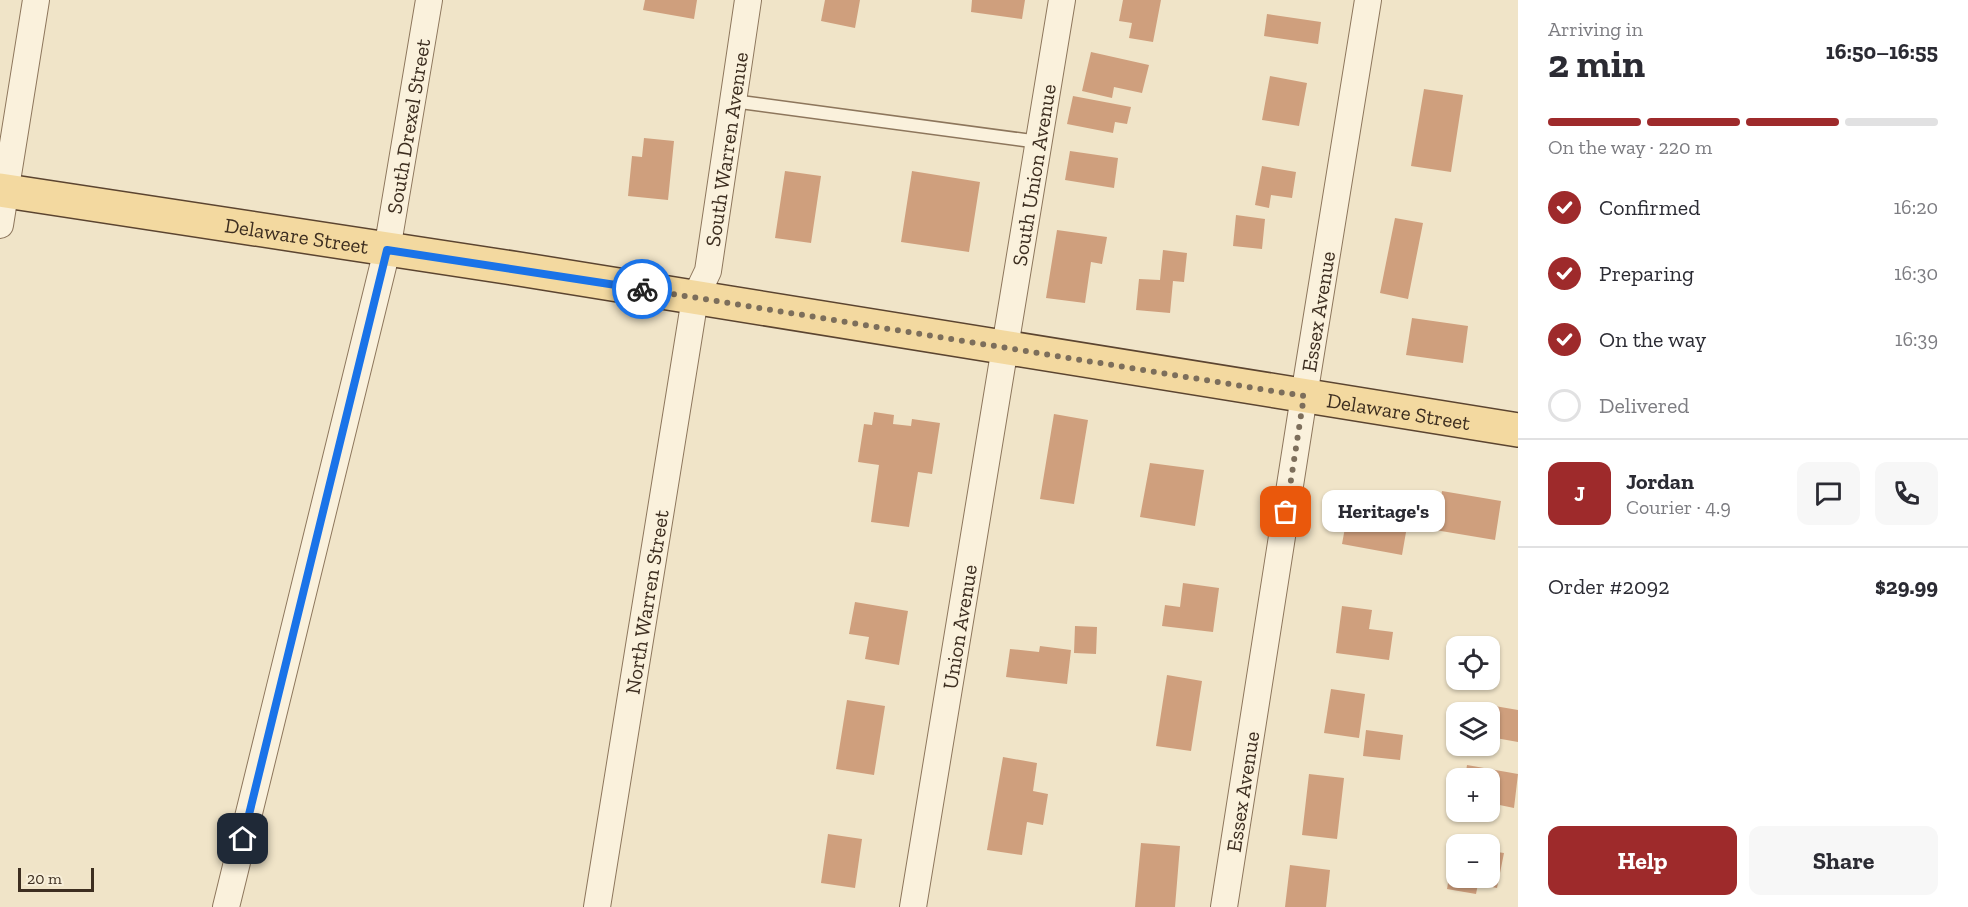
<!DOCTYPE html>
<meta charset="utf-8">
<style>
:root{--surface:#fff;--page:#f7f7f7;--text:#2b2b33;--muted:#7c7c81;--line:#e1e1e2;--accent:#9e2a2b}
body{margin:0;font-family:"Zilla Slab",serif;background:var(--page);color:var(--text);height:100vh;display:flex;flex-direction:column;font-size:22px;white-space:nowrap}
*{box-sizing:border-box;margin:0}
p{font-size:20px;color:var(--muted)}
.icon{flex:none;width:33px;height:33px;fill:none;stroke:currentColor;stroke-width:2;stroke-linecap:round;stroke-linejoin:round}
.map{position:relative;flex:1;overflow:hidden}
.panel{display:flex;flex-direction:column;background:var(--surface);width:450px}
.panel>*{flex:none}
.tools{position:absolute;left:1446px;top:636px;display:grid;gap:12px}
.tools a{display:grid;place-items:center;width:54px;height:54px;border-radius:12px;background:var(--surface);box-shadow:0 2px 4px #0004;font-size:30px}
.scale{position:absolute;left:18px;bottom:15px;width:76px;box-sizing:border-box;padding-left:6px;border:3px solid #3d2e20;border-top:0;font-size:16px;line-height:21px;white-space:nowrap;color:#3d2e20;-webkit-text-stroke:4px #f7eed8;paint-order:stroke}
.pin{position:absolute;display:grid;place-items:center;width:51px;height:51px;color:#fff;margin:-26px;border-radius:12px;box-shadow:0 3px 9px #0006}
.courier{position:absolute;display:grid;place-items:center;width:60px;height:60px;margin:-30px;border:4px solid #1a73e8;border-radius:50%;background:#fff;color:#222;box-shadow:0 2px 8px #0007}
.bubble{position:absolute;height:42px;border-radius:12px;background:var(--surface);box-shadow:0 2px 4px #0004;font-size:20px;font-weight:700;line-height:42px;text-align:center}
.head em{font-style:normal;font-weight:700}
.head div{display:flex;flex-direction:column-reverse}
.head{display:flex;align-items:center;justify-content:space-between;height:102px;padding:0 30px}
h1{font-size:39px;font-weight:700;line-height:45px}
.bar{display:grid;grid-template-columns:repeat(4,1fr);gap:9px 6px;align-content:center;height:72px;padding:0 30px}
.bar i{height:8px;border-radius:4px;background:var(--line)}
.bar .on{background:var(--accent)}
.bar p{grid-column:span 4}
.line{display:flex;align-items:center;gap:15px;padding:0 30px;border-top:2px solid var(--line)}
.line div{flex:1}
.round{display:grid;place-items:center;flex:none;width:63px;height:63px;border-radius:12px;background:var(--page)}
ol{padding:0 30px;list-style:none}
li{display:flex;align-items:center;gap:18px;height:66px}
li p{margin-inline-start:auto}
li .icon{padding:6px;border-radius:50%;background:var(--accent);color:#fff;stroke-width:4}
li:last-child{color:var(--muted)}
li i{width:33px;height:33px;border:3px solid var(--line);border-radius:50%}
.action{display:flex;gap:12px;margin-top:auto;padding:12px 30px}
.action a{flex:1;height:69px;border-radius:12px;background:var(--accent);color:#fff;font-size:24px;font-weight:700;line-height:69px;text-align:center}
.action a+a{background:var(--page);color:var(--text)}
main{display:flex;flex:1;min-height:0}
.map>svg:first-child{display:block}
.building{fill:#cf9f7d}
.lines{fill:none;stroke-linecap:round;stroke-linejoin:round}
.lane-casing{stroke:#8d765c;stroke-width:15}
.street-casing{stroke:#8d765c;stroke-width:28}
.primary-casing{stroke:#5b4430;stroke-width:36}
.lane{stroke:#faf1dc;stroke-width:12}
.street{stroke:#faf1dc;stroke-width:26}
.primary{stroke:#f3d9a0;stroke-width:33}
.done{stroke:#7c6e5b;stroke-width:6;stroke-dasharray:0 10.8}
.route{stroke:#1a73e8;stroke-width:8}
.labels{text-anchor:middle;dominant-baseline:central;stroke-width:5;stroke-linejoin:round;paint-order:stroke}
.street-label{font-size:21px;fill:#3d2e20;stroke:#f7eed8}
</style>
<main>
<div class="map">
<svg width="1518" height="907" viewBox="0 0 1518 907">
<rect width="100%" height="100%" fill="#f0e4c8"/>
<path class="building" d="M645 0H697L694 19 643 10Z
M825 0H860L855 28 821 21Z
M972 0H1025L1022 19 971 12Z
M1123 0H1161L1153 42 1129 38 1132 23 1119 21Z
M1267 14 1321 22 1318 44 1264 36Z
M1091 52 1149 65 1142 93 1114 87 1112 98 1082 91Z
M1270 76 1307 83 1299 126 1262 120Z
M1424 89 1463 95 1451 172 1411 166Z
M1073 96 1131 107 1127 124 1115 122 1113 133 1067 124Z
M644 138 674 141 668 200 628 196 632 156 642 157Z
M1070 151 1118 158 1114 188 1065 180Z
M1262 166 1296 172 1292 198 1271 195 1269 208 1255 205Z
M785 171 821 176 811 243 775 238Z
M912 171 980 182 969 252 901 242Z
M1236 215 1265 219 1262 249 1233 246Z
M1395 218 1423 223 1408 299 1380 293Z
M1057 230 1107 237 1102 264 1091 262 1085 303 1046 298Z
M1163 250 1187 253 1184 282 1173 281 1170 313 1136 310 1139 279 1160 280Z
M1412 318 1468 326 1463 363 1406 355Z
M874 412 894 415 893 424 911 426 912 419 940 423 932 474 918 472 909 527 871 522 879 465 858 462 864 424 872 425Z
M1054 414 1088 420 1074 504 1040 499Z
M1150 463 1204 470 1195 526 1140 517Z
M1442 491 1501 501 1495 540 1435 530Z
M1385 493 1412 498 1402 555 1342 544 1347 517 1380 522Z
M1183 583 1219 588 1213 632 1162 626 1165 605 1180 607Z
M855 602 908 611 899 665 865 659 869 637 849 634Z
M1342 606 1372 610 1369 629 1393 632 1389 660 1336 653Z
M1075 626 1097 627 1096 654 1074 653Z
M1040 646 1071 650 1067 684 1006 677 1010 649 1039 652Z
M1167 675 1202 681 1191 751 1156 746Z
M1331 689 1365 694 1359 738 1324 733Z
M847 700 885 706 874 775 836 769Z
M1483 704 1518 710V742L1490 737V712H1482Z
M1366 730 1403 735 1400 760 1363 756Z
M1003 757 1037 763 1033 791 1048 794 1043 825 1027 822 1022 855 987 850Z
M1467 765 1518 774 1514 808 1490 803V778H1465Z
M1309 774 1344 778 1337 839 1302 835Z
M828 834 862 839 855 888 821 883Z
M1455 842 1456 878H1490V851L1504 853 1497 888 1478 884 1476 894 1447 889Z
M1141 843 1180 846 1175 907H1135Z
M1290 865 1330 870 1326 907H1285Z"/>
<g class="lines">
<g class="lane-casing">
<path id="lane" d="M733 101 1039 142"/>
</g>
<g class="street-casing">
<g id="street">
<path d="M0 225 36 0"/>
<path id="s1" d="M226 907 387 250 429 0"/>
<path id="s2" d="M597 907 695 298 708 271 748 0"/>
<path id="s3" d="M913 907 1062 0"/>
<path id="s4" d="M1224 907 1304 396 1368 0"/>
</g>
</g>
<g class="primary-casing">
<g id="primary">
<path id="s5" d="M0 190 519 269 1518 430"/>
</g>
</g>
<use href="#lane" class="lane"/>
<use href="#street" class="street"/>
<use href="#primary" class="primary"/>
</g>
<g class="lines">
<path class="done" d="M642 289 1304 396 1286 512"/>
<path class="route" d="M243 839 387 250 642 289"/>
</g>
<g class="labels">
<g class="street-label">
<text stroke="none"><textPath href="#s1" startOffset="802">South Drexel Street</textPath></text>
<text stroke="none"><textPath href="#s2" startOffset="770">South Warren Avenue</textPath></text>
<text stroke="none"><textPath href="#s3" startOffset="742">South Union Avenue</textPath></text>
<text stroke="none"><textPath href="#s5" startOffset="300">Delaware Street</textPath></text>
<text stroke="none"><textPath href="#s4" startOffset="603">Essex Avenue</textPath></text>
<text stroke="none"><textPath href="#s5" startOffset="1416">Delaware Street</textPath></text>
<text stroke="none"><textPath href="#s2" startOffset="309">North Warren Street</textPath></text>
<text stroke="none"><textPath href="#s3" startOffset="284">Union Avenue</textPath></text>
<text stroke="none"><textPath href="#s4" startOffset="117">Essex Avenue</textPath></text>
</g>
</g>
</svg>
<div class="tools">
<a><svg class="icon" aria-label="locate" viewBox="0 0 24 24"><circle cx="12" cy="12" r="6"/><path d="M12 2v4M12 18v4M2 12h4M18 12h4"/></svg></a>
<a><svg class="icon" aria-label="layers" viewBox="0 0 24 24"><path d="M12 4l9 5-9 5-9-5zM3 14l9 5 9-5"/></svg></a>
<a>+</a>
<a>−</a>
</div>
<div class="scale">20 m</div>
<div class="pin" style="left:1286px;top:512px;background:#ea580c"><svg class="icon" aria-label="bag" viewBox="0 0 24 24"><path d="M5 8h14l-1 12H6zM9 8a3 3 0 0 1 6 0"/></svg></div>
<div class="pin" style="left:243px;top:839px;background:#1f2937"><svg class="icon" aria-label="home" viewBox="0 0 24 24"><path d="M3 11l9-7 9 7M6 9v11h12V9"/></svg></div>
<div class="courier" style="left:642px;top:289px"><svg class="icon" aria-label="bike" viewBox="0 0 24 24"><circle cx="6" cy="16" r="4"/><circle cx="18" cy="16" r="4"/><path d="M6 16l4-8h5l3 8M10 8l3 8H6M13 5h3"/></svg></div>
<div class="bubble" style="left:1322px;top:490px;width:123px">Heritage's</div>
</div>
<section class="panel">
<div class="head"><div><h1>2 min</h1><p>Arriving in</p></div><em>16:50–16:55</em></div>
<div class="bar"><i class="on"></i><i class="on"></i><i class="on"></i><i></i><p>On the way · 220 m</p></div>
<ol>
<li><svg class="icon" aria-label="check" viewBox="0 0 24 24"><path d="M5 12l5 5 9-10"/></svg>Confirmed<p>16:20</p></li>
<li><svg class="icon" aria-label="check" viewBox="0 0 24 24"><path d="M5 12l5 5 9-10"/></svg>Preparing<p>16:30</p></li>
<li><svg class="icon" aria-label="check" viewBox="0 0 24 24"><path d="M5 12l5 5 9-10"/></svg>On the way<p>16:39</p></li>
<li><i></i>Delivered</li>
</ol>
<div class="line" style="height:108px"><b class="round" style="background:var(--accent);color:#fff">J</b><div><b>Jordan</b><p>Courier · 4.9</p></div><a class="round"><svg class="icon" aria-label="chat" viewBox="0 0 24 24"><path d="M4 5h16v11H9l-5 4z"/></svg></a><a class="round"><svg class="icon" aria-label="phone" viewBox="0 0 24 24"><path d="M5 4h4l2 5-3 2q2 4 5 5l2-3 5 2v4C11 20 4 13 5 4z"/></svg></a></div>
<div class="line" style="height:78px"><div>Order #2092</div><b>$29.99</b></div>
<div class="action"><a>Help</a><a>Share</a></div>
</section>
</main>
